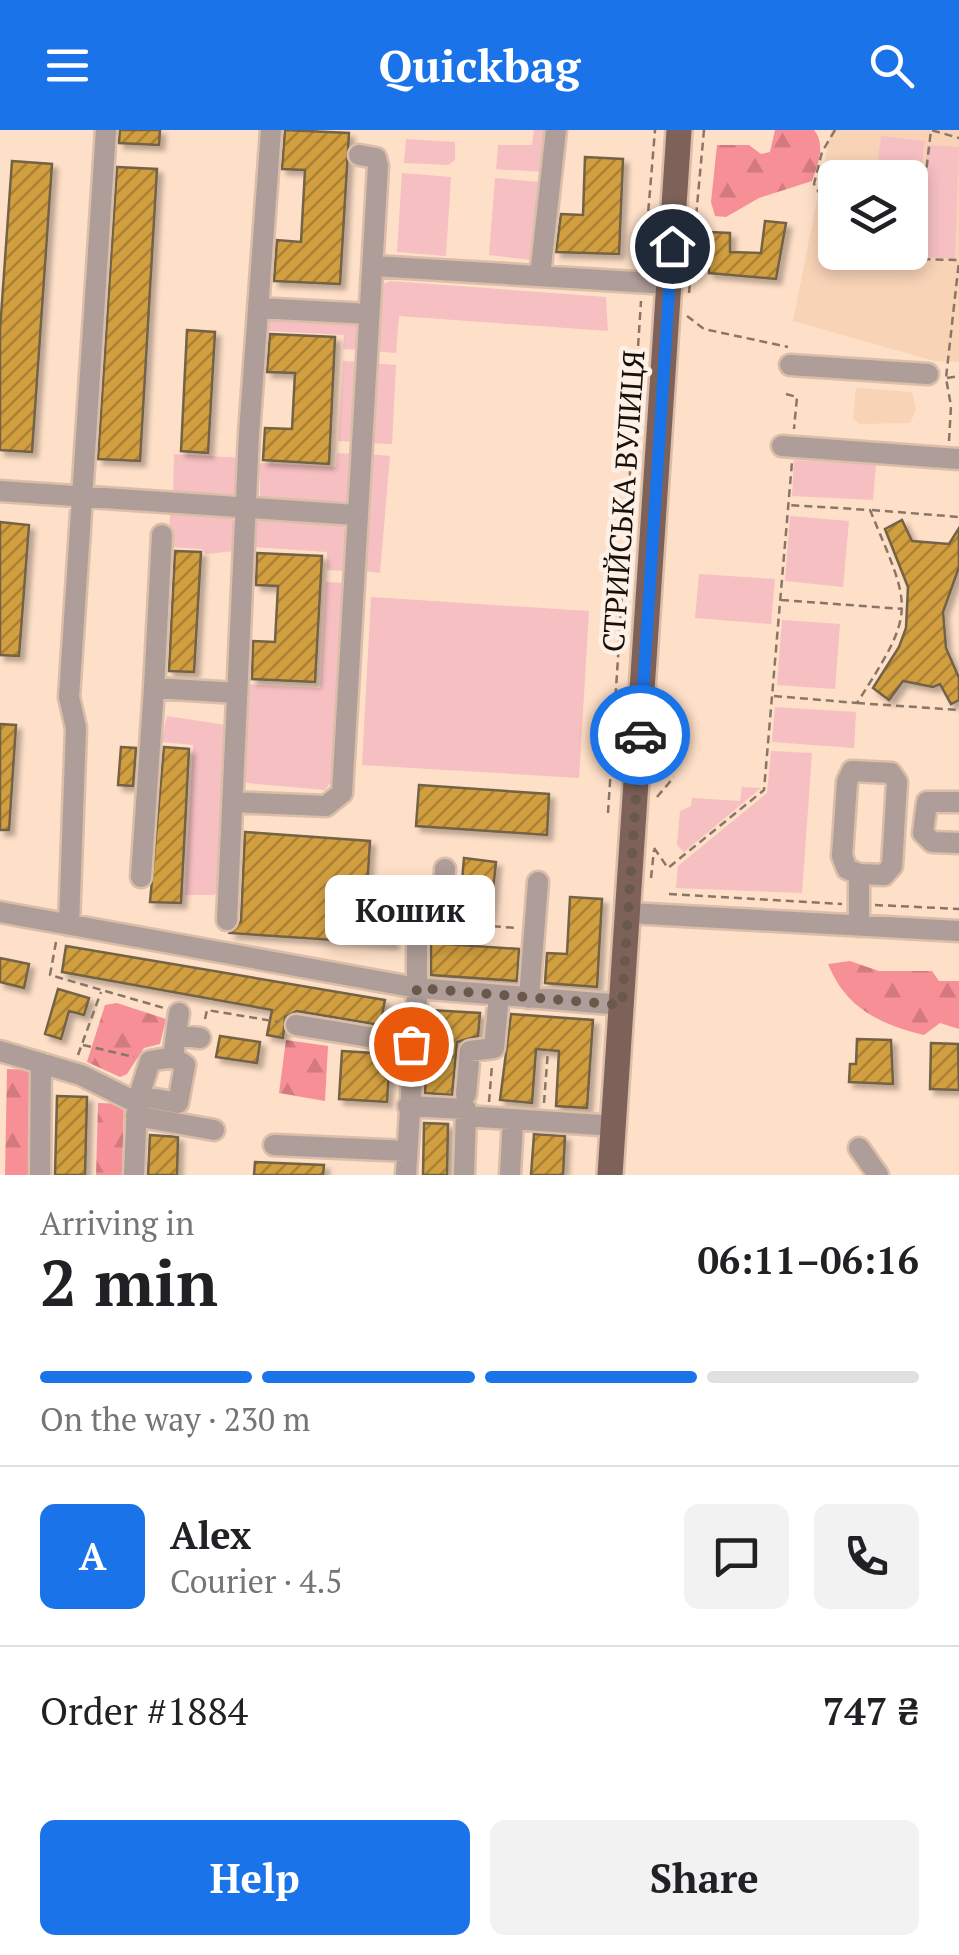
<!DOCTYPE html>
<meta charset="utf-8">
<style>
:root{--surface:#fff;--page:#f2f2f2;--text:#202124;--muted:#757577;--line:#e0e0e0;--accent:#1a73e8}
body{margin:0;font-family:"PT Serif",serif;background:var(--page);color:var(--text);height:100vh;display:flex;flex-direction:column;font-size:38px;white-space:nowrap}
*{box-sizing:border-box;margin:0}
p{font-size:32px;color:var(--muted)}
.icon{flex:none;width:55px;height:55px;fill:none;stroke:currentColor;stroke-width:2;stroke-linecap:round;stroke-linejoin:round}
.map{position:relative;height:1045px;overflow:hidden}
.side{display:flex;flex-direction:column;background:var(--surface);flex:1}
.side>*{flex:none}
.buttons{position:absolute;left:818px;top:30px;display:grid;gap:20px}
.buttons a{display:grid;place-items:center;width:110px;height:110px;border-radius:15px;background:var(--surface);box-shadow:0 5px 15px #0003;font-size:50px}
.pin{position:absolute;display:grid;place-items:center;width:85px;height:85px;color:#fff;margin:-42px;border:5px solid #fff;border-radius:50%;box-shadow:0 2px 10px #0007}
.courier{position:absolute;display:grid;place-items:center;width:100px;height:100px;margin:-50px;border:8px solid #1a73e8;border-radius:50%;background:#fff;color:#222;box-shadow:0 2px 12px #0007}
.bubble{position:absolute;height:70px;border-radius:15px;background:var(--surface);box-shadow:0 5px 15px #0003;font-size:32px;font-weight:600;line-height:70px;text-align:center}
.summary em{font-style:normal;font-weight:600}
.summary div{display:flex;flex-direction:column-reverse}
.summary{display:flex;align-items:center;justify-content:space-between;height:170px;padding:0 40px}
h1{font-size:65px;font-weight:600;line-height:75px}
.bar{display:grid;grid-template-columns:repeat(4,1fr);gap:15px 10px;align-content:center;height:120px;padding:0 40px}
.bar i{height:12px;border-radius:8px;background:var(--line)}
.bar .active{background:var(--accent)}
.bar p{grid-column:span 4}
.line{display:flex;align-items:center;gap:25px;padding:0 40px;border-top:2px solid var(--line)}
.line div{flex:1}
.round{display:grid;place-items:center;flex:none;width:105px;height:105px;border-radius:15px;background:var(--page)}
.button{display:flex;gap:20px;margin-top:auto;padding:20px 40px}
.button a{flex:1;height:115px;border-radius:15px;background:var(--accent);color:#fff;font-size:40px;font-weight:600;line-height:115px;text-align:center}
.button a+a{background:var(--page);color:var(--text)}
header{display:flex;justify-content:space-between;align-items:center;height:130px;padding:0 40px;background:var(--accent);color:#fff;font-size:45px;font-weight:600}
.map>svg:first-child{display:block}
.built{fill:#f8d3b6;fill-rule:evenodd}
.grass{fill:#f6bfc1}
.forest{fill:url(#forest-firs)}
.building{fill:url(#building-hatch);stroke:#736245;stroke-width:2.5;filter:url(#shadow)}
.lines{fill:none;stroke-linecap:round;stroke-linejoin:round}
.minor-casing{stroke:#dabea8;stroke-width:25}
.major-casing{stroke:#dabea8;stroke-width:30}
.path{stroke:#8a7666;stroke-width:2.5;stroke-dasharray:8 5;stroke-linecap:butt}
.minor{stroke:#ae9d98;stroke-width:20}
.major{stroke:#7e6159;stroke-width:25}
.done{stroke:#6a584b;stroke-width:10;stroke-dasharray:0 18}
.route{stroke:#1a73e8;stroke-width:12}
.labels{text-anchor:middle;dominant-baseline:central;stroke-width:9;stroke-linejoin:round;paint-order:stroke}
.street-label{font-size:30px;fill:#1a1008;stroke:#fdf0e6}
</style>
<header><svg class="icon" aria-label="menu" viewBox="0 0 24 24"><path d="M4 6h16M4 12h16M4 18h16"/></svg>Quickbag<svg class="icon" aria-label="search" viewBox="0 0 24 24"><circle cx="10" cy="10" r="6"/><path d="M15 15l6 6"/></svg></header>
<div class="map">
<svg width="959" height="1045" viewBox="0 0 959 1045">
<defs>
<pattern id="forest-firs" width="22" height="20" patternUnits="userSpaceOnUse" patternTransform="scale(2.5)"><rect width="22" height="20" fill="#f68f96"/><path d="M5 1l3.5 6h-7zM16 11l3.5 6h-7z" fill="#d27a80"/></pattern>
<pattern id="building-hatch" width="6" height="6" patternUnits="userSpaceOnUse" patternTransform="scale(2.5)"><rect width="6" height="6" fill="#d29f41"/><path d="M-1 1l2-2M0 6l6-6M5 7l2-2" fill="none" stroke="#aa8034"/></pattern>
<filter id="shadow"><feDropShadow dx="5" dy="5" stdDeviation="2.5" flood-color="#0004"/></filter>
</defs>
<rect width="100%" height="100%" fill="#fedfc7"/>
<path class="built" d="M831 0H959V232L935 231 793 191ZM835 48H910V122H835Z
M856 258 912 262 916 280 910 293 860 294 853 289Z"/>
<path class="grass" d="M534 0H548L544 42 496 39 498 15H532Z
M881 6 925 11 914 97 910 96V48L876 47Z
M406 9 455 12V30L448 35 404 33Z
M927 15 959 17 955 129 918 126Z
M402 43 451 47 446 126 397 122Z
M495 48 541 52 531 130 489 125Z
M391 151 606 167 608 201 399 186 396 223 373 221 378 156Z
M269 188 353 190 359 194 360 220 343 219 344 205 269 201Z
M343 231 359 232 354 312 338 311Z
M372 233 396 235 392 314 368 313Z
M337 323 353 324 347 375 260 369V333L336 337Z
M174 324 243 328 237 366 233 370 173 365Z
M367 324 390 326 380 443 364 441Z
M794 330 876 334 873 370 792 366Z
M170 382 229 386 238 392 235 421 206 424 202 419 169 417Z
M790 386 849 391 843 457 785 451Z
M255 387 340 392 346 400 344 441 327 440V422L253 417Z
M699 444 775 449 771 494 695 488Z
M326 452 344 453 333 649 325 660 247 653 243 650 241 554 320 558Z
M371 467 589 481 579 648 362 635Z
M782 490 840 494 835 559 777 555Z
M775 577 856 582 854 618 772 612Z
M167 586 226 595 219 759 214 765H185L193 615 161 612Z
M771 621 812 623 802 763 676 758 678 736 767 663Z
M742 657 761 658 684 722 677 715 680 681 691 676 692 668 740 671Z"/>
<path class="forest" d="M775 0H814C826 15 818 34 812 51L759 68 726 87 715 86 711 72 717 15H749L761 24 770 22Z
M850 831 879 841H932L939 851H959V899L940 893 924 905C879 894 846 878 828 834Z
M117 873 166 889 160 914 144 918 127 944 120 947 87 932 105 875Z
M286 910 328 916 325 971 279 963Z
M7 939 33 940 30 1045H5Z
M98 973 124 974 122 1045H96Z"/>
<path class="building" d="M120 0H160L159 15 119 13Z
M285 0 349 3 340 154 274 151 277 110 301 112 305 40 282 39Z
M585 27 623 29 619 124 556 122 561 84 583 85Z
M12 31 52 34 32 322 0 320V200Z
M117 37 157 39 140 331 98 329Z
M765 91 786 93 776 149 709 143 710 102 730 103V122L761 123Z
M187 200 215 202 208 323 181 321Z
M270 204 335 207 329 334 263 330 265 298 292 299 295 243 267 242Z
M902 390 912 411 949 414 959 398V437L943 482 946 518 959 548V570L951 574 940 554 933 557 903 551 889 570 873 558 899 517 906 498 908 457 885 399Z
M0 392 29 395 19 526 0 525Z
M175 421 201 422 194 542 169 541Z
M257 423 322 426 315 552 252 549 253 511 275 512 278 456 256 455Z
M0 594 16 595 9 700H0Z
M121 617 136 618 133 656 118 655Z
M164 617 189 619 181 773 150 772Z
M419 655 549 664 547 705 416 696Z
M245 702 370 711 366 775 396 777 393 814 230 803 241 791Z
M464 728 496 732 490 788 459 785Z
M570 767 602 769 597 857 545 853 547 823 567 824Z
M431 813 519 819 517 851 431 845Z
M66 816 385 870 380 895 297 881 285 887 283 908 267 905 272 880 62 842Z
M0 828 29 834 24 858 0 852Z
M58 859 89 868 84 885 69 881 61 909 45 904Z
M430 880 480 883 478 906 457 912 452 965 425 963Z
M511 884 593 890 587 978 556 976 559 921 536 919 532 973 500 970Z
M220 906 260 912 257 933 216 927Z
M857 909 891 910 893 954 849 952 850 934H856Z
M931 913 958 914 959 960 930 959Z
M342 921 390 924 387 972 339 969Z
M57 966 87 967 85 1045H55Z
M424 993 448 994 447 1045H423Z
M534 1004 565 1006 563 1045H531Z
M150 1005 178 1007 177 1045H148Z
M255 1032 324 1035 323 1045H254Z"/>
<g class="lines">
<g class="minor-casing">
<path id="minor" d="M374 136 669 154
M540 146 556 0
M258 178 369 184
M790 235 928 244
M782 316 959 329
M0 361 356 385
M162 405 154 558 237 563
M232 672 326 676 342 663 378 36 376 28 359 25
M959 672H927L923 703 932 712 959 713
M141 747 154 558
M0 782 417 858 622 875
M629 783 959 801
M227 790 249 304 271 0
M69 795 76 598 69 567 106 0
M859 796V744L847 739 842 726 847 652 852 641 891 643 897 652 892 736 884 745 859 744
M529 868 538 752
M296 895 411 914
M176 905 200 908
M0 921 81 945 137 973
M466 964 470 921 494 918 499 865
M139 966 178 973 185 935 173 927
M408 976 466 979 464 1045
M136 986 214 1000
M466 986 614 996
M274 1015 407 1021
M859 1018 878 1045
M40 1045 41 933
M134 1045 137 973 150 931 173 927 179 883
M406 1045 417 869V790L423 781 442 780 445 739
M510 1045 513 990"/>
</g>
<g class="major-casing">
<path id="major" d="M610 1045 679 0"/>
</g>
<path class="path" d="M835 0 822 22 814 54 828 78 824 127 959 130
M916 128 931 0 959 8
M644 133 655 0
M689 163 704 0
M687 186 704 199 788 217
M947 248 959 246
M786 264 797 267 794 299
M949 311 951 276 946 248 959 131
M872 380 959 387
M781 470 903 479
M774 566 857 573C917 479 912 481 870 380L788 375
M857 573 959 580
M657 667 674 647
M608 683 641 171
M654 718 668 738 764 660 792 332
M651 748 654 720
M669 764 842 774
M875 775 959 779
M454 793 516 798
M56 812 50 845 164 878
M205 889 207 880 279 892
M83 915 134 927
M78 925 101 862
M489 972 492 935
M544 973 548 920"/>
<use href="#minor" class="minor"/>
<use href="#major" class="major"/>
</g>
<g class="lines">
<path class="done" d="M411 914 417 858 622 875 640 605"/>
<path class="route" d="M640 605 672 116"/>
</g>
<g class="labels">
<g class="street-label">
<text transform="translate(623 371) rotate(-86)">СТРИЙСЬКА ВУЛИЦЯ</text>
</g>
</g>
</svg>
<div class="buttons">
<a><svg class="icon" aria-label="layers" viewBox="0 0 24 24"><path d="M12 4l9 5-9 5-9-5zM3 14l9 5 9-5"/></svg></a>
</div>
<div class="pin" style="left:411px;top:914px;background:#ea580c"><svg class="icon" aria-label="bag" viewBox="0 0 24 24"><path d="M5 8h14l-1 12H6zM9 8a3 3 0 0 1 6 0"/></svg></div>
<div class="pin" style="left:672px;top:116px;background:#1f2937"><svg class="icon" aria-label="home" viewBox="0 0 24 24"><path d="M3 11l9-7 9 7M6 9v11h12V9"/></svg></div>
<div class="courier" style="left:640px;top:605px"><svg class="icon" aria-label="car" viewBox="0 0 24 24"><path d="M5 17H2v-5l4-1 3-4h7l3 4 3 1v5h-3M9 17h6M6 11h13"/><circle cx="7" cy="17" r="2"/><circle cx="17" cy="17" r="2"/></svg></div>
<div class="bubble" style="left:325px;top:745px;width:170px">Кошик</div>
</div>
<section class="side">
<div class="summary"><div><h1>2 min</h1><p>Arriving in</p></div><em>06:11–06:16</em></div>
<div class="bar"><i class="active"></i><i class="active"></i><i class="active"></i><i></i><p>On the way · 230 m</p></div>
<div class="line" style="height:180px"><b class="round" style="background:var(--accent);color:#fff">A</b><div><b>Alex</b><p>Courier · 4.5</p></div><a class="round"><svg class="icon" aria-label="chat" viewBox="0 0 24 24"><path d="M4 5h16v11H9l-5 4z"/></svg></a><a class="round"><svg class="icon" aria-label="phone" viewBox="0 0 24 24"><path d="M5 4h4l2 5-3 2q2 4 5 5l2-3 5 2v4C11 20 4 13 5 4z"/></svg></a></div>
<div class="line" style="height:130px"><div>Order #1884</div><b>747 ₴</b></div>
<div class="button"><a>Help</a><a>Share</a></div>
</section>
